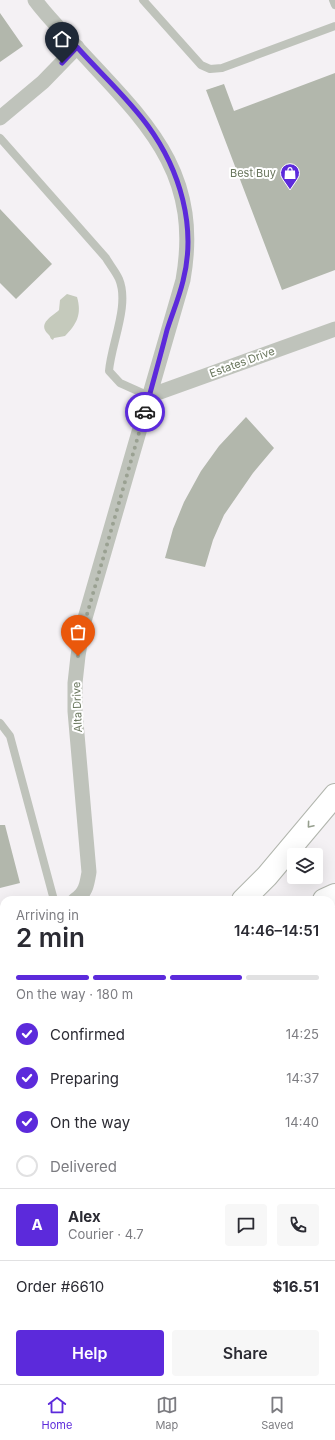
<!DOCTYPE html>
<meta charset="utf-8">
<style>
:root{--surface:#fff;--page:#f7f7f7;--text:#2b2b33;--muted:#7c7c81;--line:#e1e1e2;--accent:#5c2adb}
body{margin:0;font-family:Inter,sans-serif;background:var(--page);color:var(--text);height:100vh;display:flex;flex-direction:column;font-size:15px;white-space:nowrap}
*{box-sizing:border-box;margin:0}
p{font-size:13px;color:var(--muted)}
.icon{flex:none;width:22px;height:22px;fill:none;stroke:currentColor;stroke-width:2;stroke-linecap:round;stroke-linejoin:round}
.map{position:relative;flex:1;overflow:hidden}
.sheet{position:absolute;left:0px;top:896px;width:335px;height:488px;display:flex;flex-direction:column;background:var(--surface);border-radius:12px 12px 0 0;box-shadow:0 4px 16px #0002}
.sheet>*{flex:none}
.fabs{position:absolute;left:287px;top:848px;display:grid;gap:8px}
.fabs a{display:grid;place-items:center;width:36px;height:36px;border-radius:4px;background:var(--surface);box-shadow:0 4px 16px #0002;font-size:20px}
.pin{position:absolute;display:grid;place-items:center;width:34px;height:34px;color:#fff;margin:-41px -17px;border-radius:50% 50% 50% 0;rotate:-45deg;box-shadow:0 0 4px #0007}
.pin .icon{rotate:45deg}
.courier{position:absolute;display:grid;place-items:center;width:40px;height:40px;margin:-20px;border:3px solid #5c2adb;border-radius:50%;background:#fff;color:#222;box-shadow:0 1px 5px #0007}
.overview em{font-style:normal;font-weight:600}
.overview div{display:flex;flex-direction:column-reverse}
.overview{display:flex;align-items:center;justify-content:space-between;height:68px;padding:0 16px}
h1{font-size:26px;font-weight:600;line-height:30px}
.bar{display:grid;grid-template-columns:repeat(4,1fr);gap:6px 4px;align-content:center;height:48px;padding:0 16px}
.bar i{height:5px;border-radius:3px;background:var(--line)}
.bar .selected{background:var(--accent)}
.bar p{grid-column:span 4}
.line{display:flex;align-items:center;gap:10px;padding:0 16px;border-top:1px solid var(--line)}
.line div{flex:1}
.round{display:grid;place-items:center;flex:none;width:42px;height:42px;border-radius:4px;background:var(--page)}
ol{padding:0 16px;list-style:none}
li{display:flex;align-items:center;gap:12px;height:44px}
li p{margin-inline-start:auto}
li .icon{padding:4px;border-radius:50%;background:var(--accent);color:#fff;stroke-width:4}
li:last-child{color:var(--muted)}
li i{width:22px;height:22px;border:2px solid var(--line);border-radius:50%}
.cta{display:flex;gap:8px;margin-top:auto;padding:8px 16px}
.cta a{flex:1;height:46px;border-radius:4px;background:var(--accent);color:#fff;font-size:16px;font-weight:600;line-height:46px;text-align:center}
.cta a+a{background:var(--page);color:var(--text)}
.menu{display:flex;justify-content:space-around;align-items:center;height:56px;border-top:1px solid var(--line);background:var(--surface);font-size:11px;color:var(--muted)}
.menu a{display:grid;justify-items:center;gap:2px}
.menu .selected{color:var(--accent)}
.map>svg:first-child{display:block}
.green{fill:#dbd2d5}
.water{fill:#c5cabc}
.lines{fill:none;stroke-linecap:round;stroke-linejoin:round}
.river{stroke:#c5cabc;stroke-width:29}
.building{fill:#b2b7ac}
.motorway-casing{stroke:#b1b5ad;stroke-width:24}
.path{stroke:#b5b8b2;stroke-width:2.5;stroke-dasharray:2 2;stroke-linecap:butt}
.service{stroke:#bfc3bb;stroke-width:8}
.minor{stroke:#bfc3bb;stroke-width:15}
.motorway{stroke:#fff;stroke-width:22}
.oneway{stroke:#969f8e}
.done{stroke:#9aa192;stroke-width:4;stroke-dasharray:0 7.2}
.route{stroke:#5c2adb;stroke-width:5}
.labels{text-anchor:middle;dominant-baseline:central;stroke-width:4;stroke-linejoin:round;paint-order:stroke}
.poi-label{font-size:11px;fill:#69765d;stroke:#fff;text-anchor:end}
.street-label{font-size:11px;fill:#69765d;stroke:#fff}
</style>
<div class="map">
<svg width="335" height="1384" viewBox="0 0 335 1384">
<rect width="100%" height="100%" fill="#f4f1f4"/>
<path class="green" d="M0 1208 4 1210V1358L0 1357Z
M331 1349 335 1351V1384H95L83 1380H331Z"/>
<path class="water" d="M67 294 77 297C82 314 77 324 65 336L54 338 53 340C49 338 52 338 48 334 37 323 53 316 59 310L60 300Z"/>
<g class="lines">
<path class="river" d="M0 1364H4
M57 1380 70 1384"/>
</g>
<path class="building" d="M0 13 23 46 0 62Z
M335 73V270L282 290 206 90 224 84 234 111Z
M0 209 52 264 16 299 0 283Z
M246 417 274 448 253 473 224 515 213 540 205 567 165 558 173 529 184 502 201 471 219 446Z
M0 825H5L20 883 0 888Z"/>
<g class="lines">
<g class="motorway-casing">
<path id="motorway" d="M243 900 267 876 335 795
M324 900 335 895
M331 922 335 920
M331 972 335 973
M0 1044 4 1042
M0 1069 4 1067"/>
</g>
<path class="path" d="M0 1241H4
M268 1380 281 1384"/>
<path class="service" d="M143 0 201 65 210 69 222 68 335 26
M333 0 335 5
M0 138 106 258C110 265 116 272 119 279 130 305 111 344 109 371L120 383 149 396
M0 723 10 736 54 900
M0 921 4 920"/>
<path class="minor" d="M35 0C46 15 59 28 71 41 141 118 203 167 183 280L83 625 78 656 75 683V711L89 872C87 884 86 893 75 900
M0 118 43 82 77 47
M149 396 335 329"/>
<use href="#motorway" class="motorway"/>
</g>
<defs><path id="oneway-chevron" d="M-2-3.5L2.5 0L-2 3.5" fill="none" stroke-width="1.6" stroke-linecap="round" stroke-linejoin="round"/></defs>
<use class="oneway" href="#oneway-chevron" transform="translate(310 825) rotate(130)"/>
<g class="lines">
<path class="done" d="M78 656 84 625 145 412"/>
<path class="route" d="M62 63 77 47C100 73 128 98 148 126 180 170 197 227 183 281 179 298 172 314 167 330 160 358 152 385 145 412"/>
</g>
<defs>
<g id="shop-pin" transform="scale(1)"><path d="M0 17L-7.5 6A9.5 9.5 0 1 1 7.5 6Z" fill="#5c2adb" stroke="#fff"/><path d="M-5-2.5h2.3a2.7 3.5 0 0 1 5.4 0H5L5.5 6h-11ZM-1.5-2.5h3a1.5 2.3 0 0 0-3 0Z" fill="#fff"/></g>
</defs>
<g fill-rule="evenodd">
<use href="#shop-pin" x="290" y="173"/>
</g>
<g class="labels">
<g class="poi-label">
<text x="276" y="173">Best Buy</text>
</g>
<g class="street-label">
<text transform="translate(242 362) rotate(-20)">Estates Drive</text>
<text transform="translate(77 707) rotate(-92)">Alta Drive</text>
</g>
</g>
</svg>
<div class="fabs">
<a><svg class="icon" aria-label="layers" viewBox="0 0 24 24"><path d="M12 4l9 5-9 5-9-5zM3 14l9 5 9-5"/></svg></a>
</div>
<div class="pin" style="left:78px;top:656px;background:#ea580c"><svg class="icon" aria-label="bag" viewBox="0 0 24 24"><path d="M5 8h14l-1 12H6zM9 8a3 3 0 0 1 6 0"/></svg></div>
<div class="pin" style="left:62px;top:63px;background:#1f2937"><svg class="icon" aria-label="home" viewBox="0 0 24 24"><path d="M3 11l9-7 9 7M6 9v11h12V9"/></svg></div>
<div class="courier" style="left:145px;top:412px"><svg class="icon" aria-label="car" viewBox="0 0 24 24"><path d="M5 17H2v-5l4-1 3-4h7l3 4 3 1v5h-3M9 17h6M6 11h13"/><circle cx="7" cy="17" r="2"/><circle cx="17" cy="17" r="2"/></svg></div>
<section class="sheet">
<div class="overview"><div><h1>2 min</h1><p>Arriving in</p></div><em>14:46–14:51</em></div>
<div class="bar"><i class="selected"></i><i class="selected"></i><i class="selected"></i><i></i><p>On the way · 180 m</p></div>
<ol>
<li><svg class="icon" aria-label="check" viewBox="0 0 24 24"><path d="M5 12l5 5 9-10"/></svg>Confirmed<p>14:25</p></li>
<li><svg class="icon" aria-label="check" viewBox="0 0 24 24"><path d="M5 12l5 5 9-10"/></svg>Preparing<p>14:37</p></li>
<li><svg class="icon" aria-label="check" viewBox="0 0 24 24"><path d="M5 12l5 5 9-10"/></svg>On the way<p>14:40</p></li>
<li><i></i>Delivered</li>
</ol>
<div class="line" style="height:72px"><b class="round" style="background:var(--accent);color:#fff">A</b><div><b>Alex</b><p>Courier · 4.7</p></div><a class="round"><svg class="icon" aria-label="chat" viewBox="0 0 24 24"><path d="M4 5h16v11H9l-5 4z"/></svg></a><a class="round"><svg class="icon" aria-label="phone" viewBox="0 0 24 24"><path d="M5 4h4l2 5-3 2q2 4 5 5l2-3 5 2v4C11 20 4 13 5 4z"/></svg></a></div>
<div class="line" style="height:52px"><div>Order #6610</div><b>$16.51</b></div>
<div class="cta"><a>Help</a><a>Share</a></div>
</section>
</div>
<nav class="menu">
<a class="selected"><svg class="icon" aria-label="home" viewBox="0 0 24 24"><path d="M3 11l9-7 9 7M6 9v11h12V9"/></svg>Home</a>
<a><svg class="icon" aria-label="map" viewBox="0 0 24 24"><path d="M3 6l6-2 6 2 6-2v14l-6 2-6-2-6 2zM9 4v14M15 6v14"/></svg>Map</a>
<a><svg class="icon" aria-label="saved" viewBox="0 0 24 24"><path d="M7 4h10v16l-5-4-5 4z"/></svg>Saved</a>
</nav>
